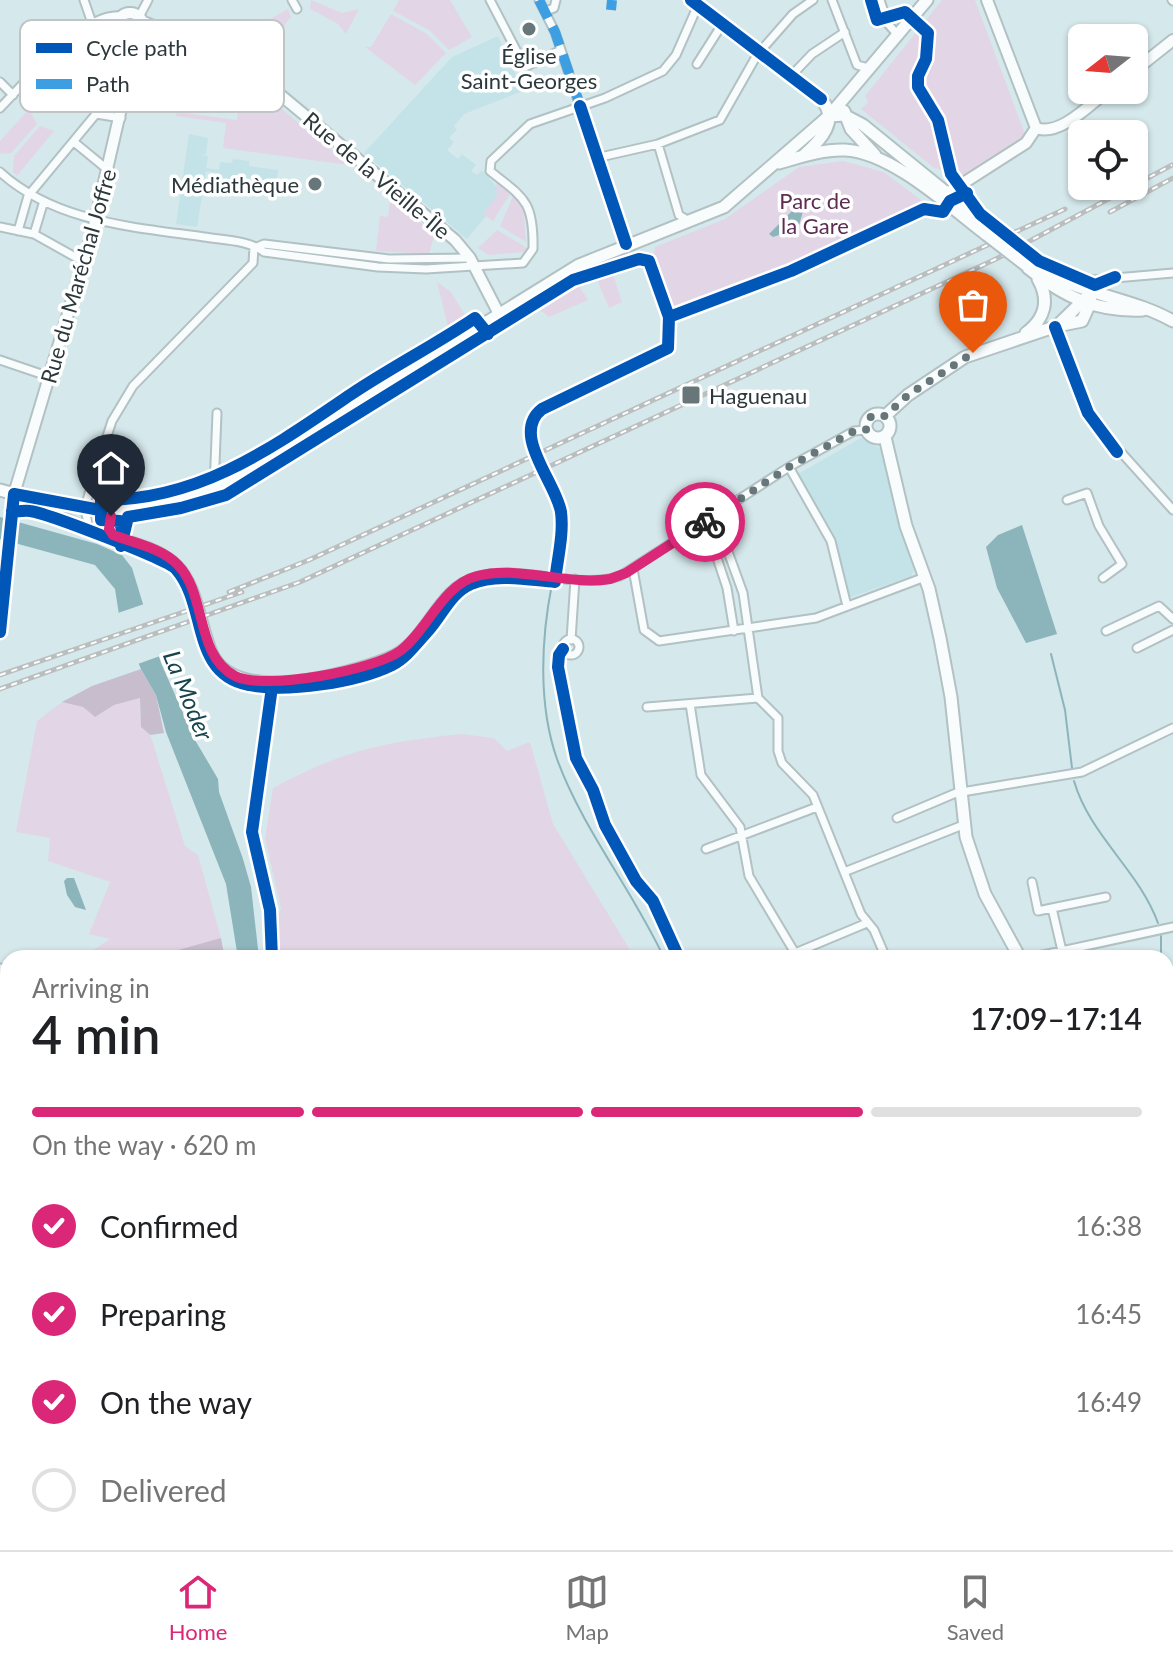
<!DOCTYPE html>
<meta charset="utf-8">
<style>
:root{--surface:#fff;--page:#f2f2f2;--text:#202124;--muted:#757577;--line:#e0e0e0;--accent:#db2777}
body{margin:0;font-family:Lato,sans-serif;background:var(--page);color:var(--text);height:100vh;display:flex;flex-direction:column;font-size:30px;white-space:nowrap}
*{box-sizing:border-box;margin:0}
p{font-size:26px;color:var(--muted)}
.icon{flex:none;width:44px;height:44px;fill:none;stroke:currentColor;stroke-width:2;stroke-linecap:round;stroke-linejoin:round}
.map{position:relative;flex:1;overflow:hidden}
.panel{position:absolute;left:0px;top:950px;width:1174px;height:600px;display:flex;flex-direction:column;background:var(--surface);border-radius:24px 24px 0 0;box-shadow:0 2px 6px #0004}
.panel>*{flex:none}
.needle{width:52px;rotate:253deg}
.controls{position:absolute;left:1068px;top:24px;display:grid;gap:16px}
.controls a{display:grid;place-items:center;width:80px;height:80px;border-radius:12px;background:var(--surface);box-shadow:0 2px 6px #0004;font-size:40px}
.pin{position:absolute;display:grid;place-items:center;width:68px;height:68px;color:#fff;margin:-82px -34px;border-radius:50% 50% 50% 0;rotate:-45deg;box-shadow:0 0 8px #0007}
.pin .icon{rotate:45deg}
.courier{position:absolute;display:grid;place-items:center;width:80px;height:80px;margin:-40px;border:6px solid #db2777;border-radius:50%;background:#fff;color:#222;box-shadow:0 2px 10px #0007}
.overview em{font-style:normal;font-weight:600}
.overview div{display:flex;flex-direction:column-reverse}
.overview{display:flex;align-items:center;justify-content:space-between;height:136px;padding:0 32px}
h1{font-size:52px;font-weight:600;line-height:60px}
.bar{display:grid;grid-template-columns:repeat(4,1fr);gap:12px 8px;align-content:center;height:96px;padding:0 32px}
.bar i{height:10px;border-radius:6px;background:var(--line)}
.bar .active{background:var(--accent)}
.bar p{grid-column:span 4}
ol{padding:0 32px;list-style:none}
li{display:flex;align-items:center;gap:24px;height:88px}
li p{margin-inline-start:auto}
li .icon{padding:8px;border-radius:50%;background:var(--accent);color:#fff;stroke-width:4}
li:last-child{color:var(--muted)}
li i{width:44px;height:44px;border:4px solid var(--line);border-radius:50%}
.menu{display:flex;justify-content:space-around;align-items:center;height:112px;border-top:2px solid var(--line);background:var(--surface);font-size:22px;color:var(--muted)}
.menu a{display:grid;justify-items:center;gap:4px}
.menu .active{color:var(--accent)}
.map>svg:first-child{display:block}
.built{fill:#c3e3e8}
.green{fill:#e2d6e6}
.forest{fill:#c8bdcd}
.water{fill:#8bb4bb}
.pier{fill:#d5e8eb}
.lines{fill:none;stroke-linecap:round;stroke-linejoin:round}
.stream{stroke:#8bb4bb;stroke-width:2}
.street-casing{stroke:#b2c1c3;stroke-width:11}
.secondary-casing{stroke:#b2c1c3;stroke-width:14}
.primary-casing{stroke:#b2c1c3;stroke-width:15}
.street{stroke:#f9fcfc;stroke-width:7}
.secondary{stroke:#f9fcfc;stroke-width:10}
.primary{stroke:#f9fcfc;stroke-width:11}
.rail-casing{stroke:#babebf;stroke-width:5}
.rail{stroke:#fff;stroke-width:2;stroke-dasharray:6;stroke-linecap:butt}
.primary-bridge-casing{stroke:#b2c1c3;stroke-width:15;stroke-linecap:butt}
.primary-bridge{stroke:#f9fcfc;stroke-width:11}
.quiet{stroke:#3d9ee2;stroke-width:10;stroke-dasharray:20 10;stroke-linecap:butt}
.cycleway-casing{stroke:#fff;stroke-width:17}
.cycleway{stroke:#0057b8;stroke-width:12}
.done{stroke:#677679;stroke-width:8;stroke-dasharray:0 14.4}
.route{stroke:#db2777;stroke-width:10}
.poi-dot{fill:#677679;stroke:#fff;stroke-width:3}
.labels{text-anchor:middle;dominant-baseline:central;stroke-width:7;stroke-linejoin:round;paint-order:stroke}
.poi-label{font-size:22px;fill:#2c393c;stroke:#fff}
.street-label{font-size:22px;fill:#2c393c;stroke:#fff}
.park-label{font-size:22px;fill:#5c2d51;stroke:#fff}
.water-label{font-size:24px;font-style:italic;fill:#17454d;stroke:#fff}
.key{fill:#fff;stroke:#c0c4c4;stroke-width:2}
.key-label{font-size:22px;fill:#2c393c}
</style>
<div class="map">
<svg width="1173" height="1550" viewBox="0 0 1173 1550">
<rect width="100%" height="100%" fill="#d5e8eb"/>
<path class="built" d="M498 36 523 91 464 114 454 126 457 130 449 138 454 142 447 150 458 159 462 154 476 165 471 171 477 175 482 170 500 191 496 204 467 239 364 153 452 57Z
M189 134 208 138 206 154 202 155 208 156 206 168 219 170 220 162 232 163 233 159 249 161V166L278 170 276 188 247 184 246 188 229 186V182L218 180 219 173 206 171 197 227 176 224Z
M861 438 881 449 914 570 911 576 848 598 838 551 798 474Z
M8 1299V1542H99L98 1550H0V1300Z"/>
<path class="green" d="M311 0 342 13 359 9 346 34 338 24 310 9Z
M399 0H450L472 37 449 50 429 30 393 11Z
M942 0H975L1026 137 961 177 933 167 861 109 868 102 865 96Z
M288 9 291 17 268 45 262 30 272 23 270 19Z
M391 14 427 34 446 53 415 85 365 47H371Z
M242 76 349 165 223 148 226 123 176 116V112L237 120Z
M29 109 37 124 11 153 0 154V141Z
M40 126 54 131 17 176 13 172 14 156Z
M843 161 884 172 934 210 728 304 725 297 674 309 654 255 655 247 725 219 799 167Z
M496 182 511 193 493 221 483 214 497 196Z
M514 194 524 212 526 242 500 226Z
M390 199 435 234 429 254 376 251 380 216 388 217Z
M497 230 527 248 525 252 489 255 478 248Z
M611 268 622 302 609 308 595 275Z
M576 281 588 300 549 317 535 306Z
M437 282 451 292 465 315 463 322 449 331Z
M140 698 141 727 151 737 185 846 198 855 221 938 157 958H81L110 939 89 934 110 882 48 861 50 838 16 832 37 721 62 702 83 707 95 717 114 705Z
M462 734 494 738 507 751 530 742 553 824 635 958H276L273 931 281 908 265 839 273 788C344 750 383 742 462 734Z
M0 1102 8 1103V1299L0 1300Z
M1173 1481V1550H963L982 1542H1166V1482Z
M99 1542H346L348 1550H98Z
M393 1542H563L562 1550H394Z
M628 1542H795L801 1550H630Z"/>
<path class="forest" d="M141 669 156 695 164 733 150 735 141 727 140 698 114 705 95 717 83 707 62 702 92 686Z
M221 938 224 954 205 958 157 956Z
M920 1542H982L963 1550H918Z"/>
<path class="water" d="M798 205 803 211 798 229 773 237 769 234Z
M0 517 97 544 122 555 132 568 161 663 195 740 218 779 219 792 243 859 251 887 259 958H238L226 884 166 732 156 695 141 669 120 621 115 589 95 565 0 539Z
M1022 525 1057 634 1026 643 997 588 986 547 998 535Z
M67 878H74L86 910 75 907 67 895 64 881Z"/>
<path class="pier" d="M147 603 163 655 135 665 115 614Z"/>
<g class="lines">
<path class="stream" d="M552 584C541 639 538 705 557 759 582 828 633 891 664 958
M1051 654 1065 710 1072 768
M1074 781C1090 836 1138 869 1158 923
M1161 958V936
M1166 1117 1173 1220
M1081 1542 1090 1550
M573 1550 575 1542"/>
<g class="street-casing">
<path id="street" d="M84 0 92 23 118 31
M292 0 297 9
M490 0 525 67 561 50
M539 0 555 32 626 244
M693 0 821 99
M832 0 857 65 868 68
M880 0 888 24 897 34
M1172 0 1173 1
M546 11 554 8 556 0
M139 17 148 0
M57 53 93 91 98 113
M697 64 723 23
M791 76 812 54 845 32
M0 82 13 95
M0 108C26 82 84 10 122 16
M74 142 108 170
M658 144 679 215 689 221
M596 158 658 144 720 120 757 55 793 14 813 0
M0 172C55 222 133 227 204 237 223 240 249 240 264 252L378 267 426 269 523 263 533 249C534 201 524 198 490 171L491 161 530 124 605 98 663 71 676 55 698 5
M0 227 34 234 84 262
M18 231 28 196 96 114 121 118
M34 234 43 204
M257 247 264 244 389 259 470 258
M1069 282 1173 273
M1055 327 1093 421 1173 510
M0 360 50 377
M789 467 831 541 847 606
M214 489 217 413
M1067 500 1087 493 1099 526 1122 564 1103 578
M37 503C56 514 82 525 103 532 127 540 157 546 176 563 199 584 201 624 213 652 235 704 346 673 387 657 426 643 435 588 475 577 522 563 574 591 620 576L789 467 854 431 866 430
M715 516 743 593 758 698 778 718V751L782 763 813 795 861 914 874 930 886 958
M705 522 727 588 734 631
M88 524 85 508 93 479 112 421 133 386 253 263 254 247
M113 535 109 524 118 511
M633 569 644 630 659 641 816 618 925 577
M1106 631 1159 606 1173 619
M563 647a8 8 0 1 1 16 0a8 8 0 1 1-16 0Z
M571 640 575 579
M1137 648 1173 630
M690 704 701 775 740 827 749 876 795 953
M647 707 758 698
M897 818 956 793 1082 772 1173 728
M706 849 817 807
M844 872 963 825
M1032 882 1038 911 1052 908
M1062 951 1052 908 1106 897
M783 958 867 923
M1029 958 1173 927
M0 968 8 973
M0 1491 8 1493
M1166 1496 1173 1494
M1005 1550 1024 1542"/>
</g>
<g class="secondary-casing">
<path id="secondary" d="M987 0 1036 128
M117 26a13 13 0 1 1 26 0a13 13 0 1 1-26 0Z
M141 21 218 51 254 73 455 240 470 258 499 314
M1134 71 1173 40
M1036 128C1060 137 1090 104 1109 90
M941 193 951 191 1026 143 1036 128
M14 494 93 230 138 35"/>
</g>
<g class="primary-casing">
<path id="primary" d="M844 111 851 129 875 155
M830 116 844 115 863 125 996 233
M804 155C821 140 840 120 821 99
M779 163C800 157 823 149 845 150 892 152 951 208 987 235
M1034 263C1075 295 1129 296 1173 321
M1028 268C1065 297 1095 312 1143 310
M1057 326 1082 321 1091 301
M1026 333C1045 319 1050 300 1038 279
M866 426a12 12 0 1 1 24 0a12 12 0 1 1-24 0Z
M885 416 908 395 965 357 1057 326 1091 293
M885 437 906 526 929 589 940 638 951 697 966 837 985 894 1020 958
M0 490C80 513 154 519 230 481L579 265 724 207 829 116 927 0
M0 632 14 494
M915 1550 917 1542"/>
</g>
<use href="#street" class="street"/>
<use href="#secondary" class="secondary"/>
<use href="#primary" class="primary"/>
<g class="rail-casing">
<path id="rail" d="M1110 212 1173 178
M229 592 309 560 1065 209
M0 675 242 592
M0 689 300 582 996 259 1172 165"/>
</g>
<use href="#rail" class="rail"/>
<g class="primary-bridge-casing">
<path id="primary-bridge" d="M987 235 1027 266"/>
</g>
<use href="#primary-bridge" class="primary-bridge"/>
<path class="quiet" d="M539 0 555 32 582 111
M611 10 612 0
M388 1542 390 1550"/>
<g class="cycleway-casing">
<path id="cycleway" d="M691 0 821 99
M871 0 877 20 905 12 928 33 926 59 918 76V87L938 120 951 174 980 214 1039 261 1095 285 1115 277
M580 106 626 244
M669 317 791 271 924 209 943 212 950 201 967 193
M1055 327 1088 413 1117 452
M12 511C19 512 24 510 30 511 47 513 166 559 176 569 208 605 190 674 249 685 287 693 357 682 392 665 406 658 416 644 427 632 442 616 450 593 471 584 496 573 529 580 555 582 557 560 564 535 561 512 556 482 510 434 542 409L668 348 669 317 649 261 639 259 573 280 226 495 181 508 128 517 121 546
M117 539 122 531 120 521 101 520V500C199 501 272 448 350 395 390 368 435 345 475 318L488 334
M0 632 14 494 100 510
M563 649 559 655 558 667 576 758 593 790 605 825 636 881 653 901 679 958
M272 958 270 910 252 832 272 687"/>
</g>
<use href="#cycleway" class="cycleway"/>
</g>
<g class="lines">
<path class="done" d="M705 522 789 467 854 431 866 430 867 420 873 415 885 416 908 395 973 353"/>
<path class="route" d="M111 516 109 529 113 535C134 543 162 548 178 565 207 595 195 655 235 676 265 691 374 670 400 651 428 630 442 585 477 576 521 565 567 586 610 579L626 573 705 522"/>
</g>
<g class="poi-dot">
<circle cx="529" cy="29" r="8"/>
<circle cx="315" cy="184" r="8"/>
<rect x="681" y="385" width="20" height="20" rx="4"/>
</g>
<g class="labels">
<g class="poi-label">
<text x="529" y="55">Église<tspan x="529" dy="25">Saint-Georges</tspan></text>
<text x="299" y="184" text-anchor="end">Médiathèque</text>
<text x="709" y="395" text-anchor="start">Haguenau</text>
</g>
<g class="street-label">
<text transform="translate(377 175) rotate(40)">Rue de la Vieille-Île</text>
<text transform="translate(78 276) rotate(-74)">Rue du Maréchal Joffre</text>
</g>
<g class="park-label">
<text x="815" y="200">Parc de<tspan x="815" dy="25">la Gare</tspan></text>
</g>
<g class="water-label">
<text transform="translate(189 695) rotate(68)">La Moder</text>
</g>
</g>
<rect x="20" y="20" width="264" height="92" rx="12" class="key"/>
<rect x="36" y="43" width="36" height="10" fill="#0057b8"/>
<rect x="36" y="79" width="36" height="10" fill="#3d9ee2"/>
<g class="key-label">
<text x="86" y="56">Cycle path</text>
<text x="86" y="92">Path</text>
</g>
</svg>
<div class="controls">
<a><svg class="needle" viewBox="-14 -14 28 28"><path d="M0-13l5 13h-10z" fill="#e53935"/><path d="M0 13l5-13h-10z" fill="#757577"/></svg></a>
<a><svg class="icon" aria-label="locate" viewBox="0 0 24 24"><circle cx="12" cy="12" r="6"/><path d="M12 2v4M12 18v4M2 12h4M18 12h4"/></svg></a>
</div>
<div class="pin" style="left:973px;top:353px;background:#ea580c"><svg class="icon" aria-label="bag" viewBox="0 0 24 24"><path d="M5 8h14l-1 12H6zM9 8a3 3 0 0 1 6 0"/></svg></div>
<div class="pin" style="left:111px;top:516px;background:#1f2937"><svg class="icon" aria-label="home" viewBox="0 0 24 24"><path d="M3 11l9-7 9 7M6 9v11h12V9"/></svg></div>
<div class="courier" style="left:705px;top:522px"><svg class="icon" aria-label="bike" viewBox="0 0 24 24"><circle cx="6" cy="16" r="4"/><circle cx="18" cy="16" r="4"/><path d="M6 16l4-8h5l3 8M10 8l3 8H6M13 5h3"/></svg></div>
<section class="panel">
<div class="overview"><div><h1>4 min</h1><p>Arriving in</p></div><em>17:09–17:14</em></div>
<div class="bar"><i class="active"></i><i class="active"></i><i class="active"></i><i></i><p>On the way · 620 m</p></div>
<ol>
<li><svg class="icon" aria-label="check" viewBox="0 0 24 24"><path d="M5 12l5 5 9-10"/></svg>Confirmed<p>16:38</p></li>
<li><svg class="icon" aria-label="check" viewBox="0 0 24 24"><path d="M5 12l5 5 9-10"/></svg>Preparing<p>16:45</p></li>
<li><svg class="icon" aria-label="check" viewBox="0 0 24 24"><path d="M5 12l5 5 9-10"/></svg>On the way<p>16:49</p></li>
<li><i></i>Delivered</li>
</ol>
</section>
</div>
<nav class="menu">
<a class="active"><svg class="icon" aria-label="home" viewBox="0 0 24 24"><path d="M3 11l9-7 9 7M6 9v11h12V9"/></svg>Home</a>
<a><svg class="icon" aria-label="map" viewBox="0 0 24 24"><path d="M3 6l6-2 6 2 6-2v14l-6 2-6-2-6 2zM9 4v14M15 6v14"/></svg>Map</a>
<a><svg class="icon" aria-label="saved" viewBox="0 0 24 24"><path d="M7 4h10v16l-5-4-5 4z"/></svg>Saved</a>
</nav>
